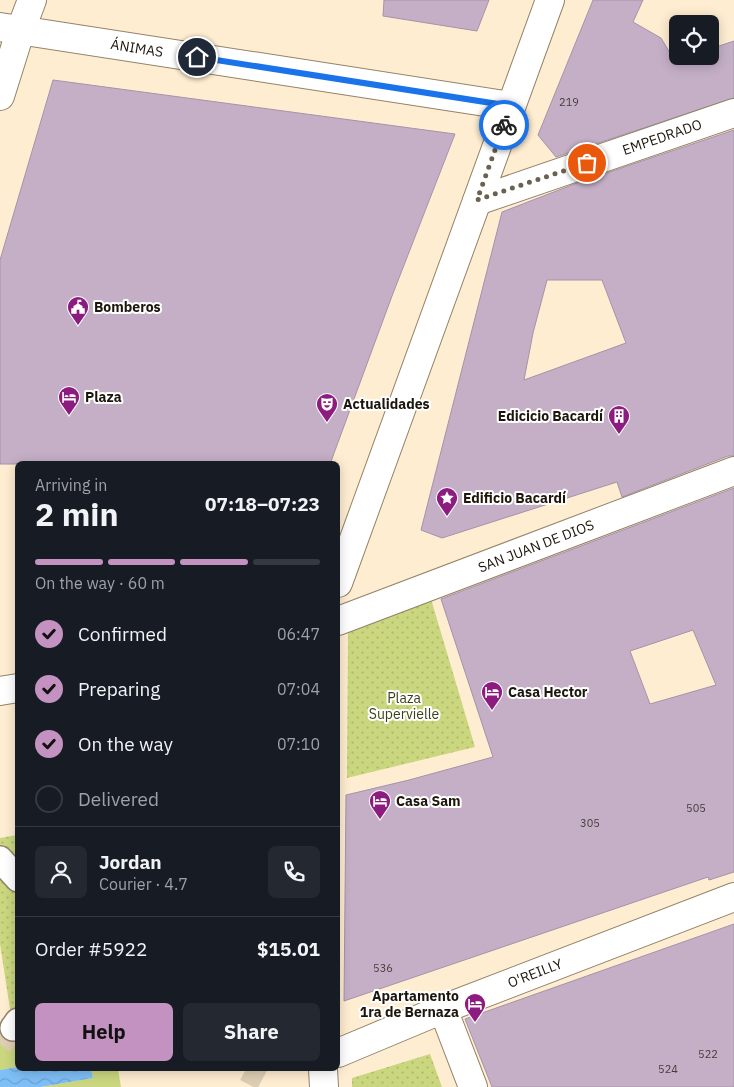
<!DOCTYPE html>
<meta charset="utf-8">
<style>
:root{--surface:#171b24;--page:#242831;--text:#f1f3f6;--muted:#9ea1a6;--line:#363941;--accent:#c492c0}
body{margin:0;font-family:"IBM Plex Sans",sans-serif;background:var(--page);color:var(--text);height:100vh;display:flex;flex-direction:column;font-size:19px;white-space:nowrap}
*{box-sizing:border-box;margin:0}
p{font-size:16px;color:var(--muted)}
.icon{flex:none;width:28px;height:28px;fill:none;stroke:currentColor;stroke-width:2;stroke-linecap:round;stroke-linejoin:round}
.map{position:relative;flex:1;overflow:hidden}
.panel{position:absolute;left:15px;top:461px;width:325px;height:610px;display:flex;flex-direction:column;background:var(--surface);border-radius:8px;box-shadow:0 2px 12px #0003}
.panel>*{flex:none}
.tools{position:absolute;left:669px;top:15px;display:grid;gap:10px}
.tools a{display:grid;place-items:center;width:50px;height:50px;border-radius:8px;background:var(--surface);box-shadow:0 2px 12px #0003;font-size:25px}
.pin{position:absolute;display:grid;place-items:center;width:42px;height:42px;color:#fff;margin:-21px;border:2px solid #fff;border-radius:50%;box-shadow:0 1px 5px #0007}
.courier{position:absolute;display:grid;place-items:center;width:50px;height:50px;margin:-25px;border:4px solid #1a73e8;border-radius:50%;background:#fff;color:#222;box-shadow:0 1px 6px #0007}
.summary em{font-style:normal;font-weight:800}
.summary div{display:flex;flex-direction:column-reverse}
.summary{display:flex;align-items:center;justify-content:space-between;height:85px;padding:0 20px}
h1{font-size:32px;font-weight:800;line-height:38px}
.bar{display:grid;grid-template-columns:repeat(4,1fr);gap:8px 5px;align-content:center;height:60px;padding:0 20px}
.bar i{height:6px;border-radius:4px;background:var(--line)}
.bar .on{background:var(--accent)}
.bar p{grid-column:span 4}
.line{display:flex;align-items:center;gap:12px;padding:0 20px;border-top:1px solid var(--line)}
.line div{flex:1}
.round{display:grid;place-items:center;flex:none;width:52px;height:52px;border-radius:8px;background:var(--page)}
ol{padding:0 20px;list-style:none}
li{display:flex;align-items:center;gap:15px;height:55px}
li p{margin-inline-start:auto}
li .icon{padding:5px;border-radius:50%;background:var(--accent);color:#111;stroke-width:4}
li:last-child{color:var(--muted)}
li i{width:28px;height:28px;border:2px solid var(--line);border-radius:50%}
.primary-button{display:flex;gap:10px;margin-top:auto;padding:10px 20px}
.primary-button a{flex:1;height:58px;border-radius:8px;background:var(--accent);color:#111;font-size:20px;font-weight:800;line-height:58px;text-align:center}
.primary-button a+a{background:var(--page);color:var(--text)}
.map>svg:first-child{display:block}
.green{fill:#cad77e}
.park{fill:url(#park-dots)}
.water{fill:url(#water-waves)}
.building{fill:#c4afc7;stroke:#a692a9;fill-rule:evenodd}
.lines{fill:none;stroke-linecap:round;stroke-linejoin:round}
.pedestrian-tunnel{stroke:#ddcdb3;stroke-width:25;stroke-dasharray:25 12;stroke-linecap:butt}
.pedestrian-casing{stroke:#938369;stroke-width:28}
.minor-casing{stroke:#938369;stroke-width:30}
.secondary-casing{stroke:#938369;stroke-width:30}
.primary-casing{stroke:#938369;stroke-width:30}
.pedestrian{stroke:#fff;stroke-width:25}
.minor{stroke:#fff;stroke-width:28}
.secondary{stroke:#fff;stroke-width:28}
.primary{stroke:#fff;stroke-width:28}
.done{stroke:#6b6151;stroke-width:5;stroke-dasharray:0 9}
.route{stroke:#1a73e8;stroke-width:6}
.labels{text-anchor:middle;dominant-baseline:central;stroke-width:4;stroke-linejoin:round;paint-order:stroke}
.number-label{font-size:11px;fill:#463c3b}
.street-label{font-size:14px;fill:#1c160c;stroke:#fff}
.poi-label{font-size:14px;font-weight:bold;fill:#1c160c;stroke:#fff;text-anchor:start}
.park-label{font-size:14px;fill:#3b4116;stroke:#fff}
</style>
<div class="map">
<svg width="734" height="1087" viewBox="0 0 734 1087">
<defs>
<pattern id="park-dots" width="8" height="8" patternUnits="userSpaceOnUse" patternTransform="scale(1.25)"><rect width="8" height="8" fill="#cad77e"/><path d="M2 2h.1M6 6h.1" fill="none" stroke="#adb86c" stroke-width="1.8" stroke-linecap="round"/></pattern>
<pattern id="water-waves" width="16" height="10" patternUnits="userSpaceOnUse" patternTransform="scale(1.25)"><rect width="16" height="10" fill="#7ebff7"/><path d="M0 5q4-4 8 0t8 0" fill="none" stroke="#6ca3d3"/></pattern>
</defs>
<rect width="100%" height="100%" fill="#ffedd1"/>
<path class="green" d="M17 1040V1067L0 1070V1042Z
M91 1069H118L121 1087H41L93 1078Z"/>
<path class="park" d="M431 599 475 747 347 778 348 631Z
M17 835 18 1027 13 1028 0 944V838Z
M430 1054 442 1087H352V1078Z"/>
<path class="water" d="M17 1067 18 1069H91L93 1078 41 1087H0V1070Z"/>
<path class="building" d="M384 0H489L477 31 383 16Z
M593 0H643L633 22 661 38 675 61 688 56H710V49L734 41V98L556 157 538 135Z
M53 80 455 134 392 296 330 464H0V260Z
M734 130V456H728L622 497 617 482 442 538 421 530 502 212 577 183ZM547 280H602L626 343 524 380 533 333Z
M734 488V872L709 880 708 877 344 1001 346 795 409 780 493 757 441 599ZM693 630 716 685 650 704 630 651Z
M734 924V1087H492L465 1019Z"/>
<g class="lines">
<path class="pedestrian-tunnel" d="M0 1044 13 1028
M246 1069 263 1078"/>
<g class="pedestrian-casing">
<path id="pedestrian" d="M0 859 18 879
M13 1028 18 1021"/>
</g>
<g class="minor-casing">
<path id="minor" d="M0 27 511 106
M477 201 734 113
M338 621 734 471
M443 1009 473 1087
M338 1053 443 1009 734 897"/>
</g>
<g class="secondary-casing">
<path id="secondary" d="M0 691 18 688"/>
</g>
<g class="primary-casing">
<path id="primary" d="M0 96 21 29 32 0
M338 583 550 0
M323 1069 324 1087"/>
</g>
<use href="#pedestrian" class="pedestrian"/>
<use href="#minor" class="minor"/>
<use href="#secondary" class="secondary"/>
<use href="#primary" class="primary"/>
</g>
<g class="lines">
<path class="done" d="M504 125 477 200 587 163"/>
<path class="route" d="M197 57 511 106 504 125"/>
</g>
<defs>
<g id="civic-pin" transform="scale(1.125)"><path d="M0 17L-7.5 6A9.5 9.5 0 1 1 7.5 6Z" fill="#8c1c7f" stroke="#fff"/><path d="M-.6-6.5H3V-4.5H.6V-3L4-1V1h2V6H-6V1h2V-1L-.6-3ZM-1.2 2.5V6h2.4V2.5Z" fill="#fff"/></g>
<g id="hotel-pin" transform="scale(1.125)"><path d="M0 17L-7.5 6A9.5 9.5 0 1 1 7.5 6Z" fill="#8c1c7f" stroke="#fff"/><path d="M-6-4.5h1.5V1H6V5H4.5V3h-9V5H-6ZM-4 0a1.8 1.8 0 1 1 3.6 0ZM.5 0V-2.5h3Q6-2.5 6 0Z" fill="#fff"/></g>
<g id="theatre-pin" transform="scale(1.125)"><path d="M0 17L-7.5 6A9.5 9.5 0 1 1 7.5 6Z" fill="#8c1c7f" stroke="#fff"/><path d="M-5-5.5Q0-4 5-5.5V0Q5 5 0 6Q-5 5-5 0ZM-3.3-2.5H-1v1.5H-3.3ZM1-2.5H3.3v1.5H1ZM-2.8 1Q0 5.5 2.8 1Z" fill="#fff"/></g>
<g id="building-pin" transform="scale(1.125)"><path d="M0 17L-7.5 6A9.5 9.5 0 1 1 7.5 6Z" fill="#8c1c7f" stroke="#fff"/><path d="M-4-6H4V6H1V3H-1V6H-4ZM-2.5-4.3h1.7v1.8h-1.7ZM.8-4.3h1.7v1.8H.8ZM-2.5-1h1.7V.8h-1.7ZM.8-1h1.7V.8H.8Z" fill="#fff"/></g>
<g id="sight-pin" transform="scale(1.125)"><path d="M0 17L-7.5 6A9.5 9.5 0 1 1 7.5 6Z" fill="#8c1c7f" stroke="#fff"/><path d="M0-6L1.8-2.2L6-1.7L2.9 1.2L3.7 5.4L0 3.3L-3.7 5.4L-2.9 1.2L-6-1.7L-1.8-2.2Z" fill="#fff"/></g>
</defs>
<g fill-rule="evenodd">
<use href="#civic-pin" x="78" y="307"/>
<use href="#hotel-pin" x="69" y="397"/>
<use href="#theatre-pin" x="327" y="404"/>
<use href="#building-pin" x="619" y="416"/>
<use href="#sight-pin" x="447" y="498"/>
<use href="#hotel-pin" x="492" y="692"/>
<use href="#hotel-pin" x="380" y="801"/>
<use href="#hotel-pin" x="475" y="1004"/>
</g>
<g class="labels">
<g class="number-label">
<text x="569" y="102">219</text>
<text x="696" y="808">505</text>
<text x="590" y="823">305</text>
<text x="383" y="968">536</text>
<text x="708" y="1054">522</text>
<text x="668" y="1069">524</text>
</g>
<g class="street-label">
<text transform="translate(137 48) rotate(9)">ÁNIMAS</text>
<text transform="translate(662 137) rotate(-19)">EMPEDRADO</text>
<text transform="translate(536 546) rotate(-21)">SAN JUAN DE DIOS</text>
<text transform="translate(535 973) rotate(-21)">O'REILLY</text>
</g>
<g class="poi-label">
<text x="94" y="307">Bomberos</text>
<text x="85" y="397">Plaza</text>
<text x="343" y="404">Actualidades</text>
<text x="603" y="416" text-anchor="end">Edicicio Bacardí</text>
<text x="463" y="498">Edificio Bacardí</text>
<text x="508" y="692">Casa Hector</text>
<text x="396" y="801">Casa Sam</text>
<text x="459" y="996" text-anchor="end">Apartamento<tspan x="459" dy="16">1ra de Bernaza</tspan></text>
</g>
<g class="park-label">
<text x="404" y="698">Plaza<tspan x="404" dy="16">Supervielle</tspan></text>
</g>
</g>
</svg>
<div class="tools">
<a><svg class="icon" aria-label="locate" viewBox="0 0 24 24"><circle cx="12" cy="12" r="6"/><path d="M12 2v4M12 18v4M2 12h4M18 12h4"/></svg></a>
</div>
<div class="pin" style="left:587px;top:163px;background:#ea580c"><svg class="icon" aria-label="bag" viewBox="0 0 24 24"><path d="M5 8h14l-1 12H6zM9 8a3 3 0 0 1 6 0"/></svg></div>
<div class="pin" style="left:197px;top:57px;background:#1f2937"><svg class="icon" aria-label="home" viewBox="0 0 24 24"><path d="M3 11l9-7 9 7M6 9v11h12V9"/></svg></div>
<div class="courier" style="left:504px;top:125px"><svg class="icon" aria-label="bike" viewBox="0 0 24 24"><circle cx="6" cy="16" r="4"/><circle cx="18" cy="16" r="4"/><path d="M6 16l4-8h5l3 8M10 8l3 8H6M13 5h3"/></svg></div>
<section class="panel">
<div class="summary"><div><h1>2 min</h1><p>Arriving in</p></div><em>07:18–07:23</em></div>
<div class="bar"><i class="on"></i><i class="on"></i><i class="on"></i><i></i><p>On the way · 60 m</p></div>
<ol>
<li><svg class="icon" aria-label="check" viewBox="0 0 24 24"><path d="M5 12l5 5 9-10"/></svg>Confirmed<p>06:47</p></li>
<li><svg class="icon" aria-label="check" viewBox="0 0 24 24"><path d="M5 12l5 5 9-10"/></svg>Preparing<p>07:04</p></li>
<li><svg class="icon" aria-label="check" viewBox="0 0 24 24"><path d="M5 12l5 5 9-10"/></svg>On the way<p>07:10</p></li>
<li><i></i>Delivered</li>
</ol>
<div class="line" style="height:90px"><a class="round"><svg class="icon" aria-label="person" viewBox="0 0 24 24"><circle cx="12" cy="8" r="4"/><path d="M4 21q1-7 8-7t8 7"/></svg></a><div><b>Jordan</b><p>Courier · 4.7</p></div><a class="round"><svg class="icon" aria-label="phone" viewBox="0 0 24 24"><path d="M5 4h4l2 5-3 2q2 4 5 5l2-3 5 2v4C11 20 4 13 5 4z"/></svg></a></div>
<div class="line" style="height:65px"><div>Order #5922</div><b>$15.01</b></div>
<div class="primary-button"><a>Help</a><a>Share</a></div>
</section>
</div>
